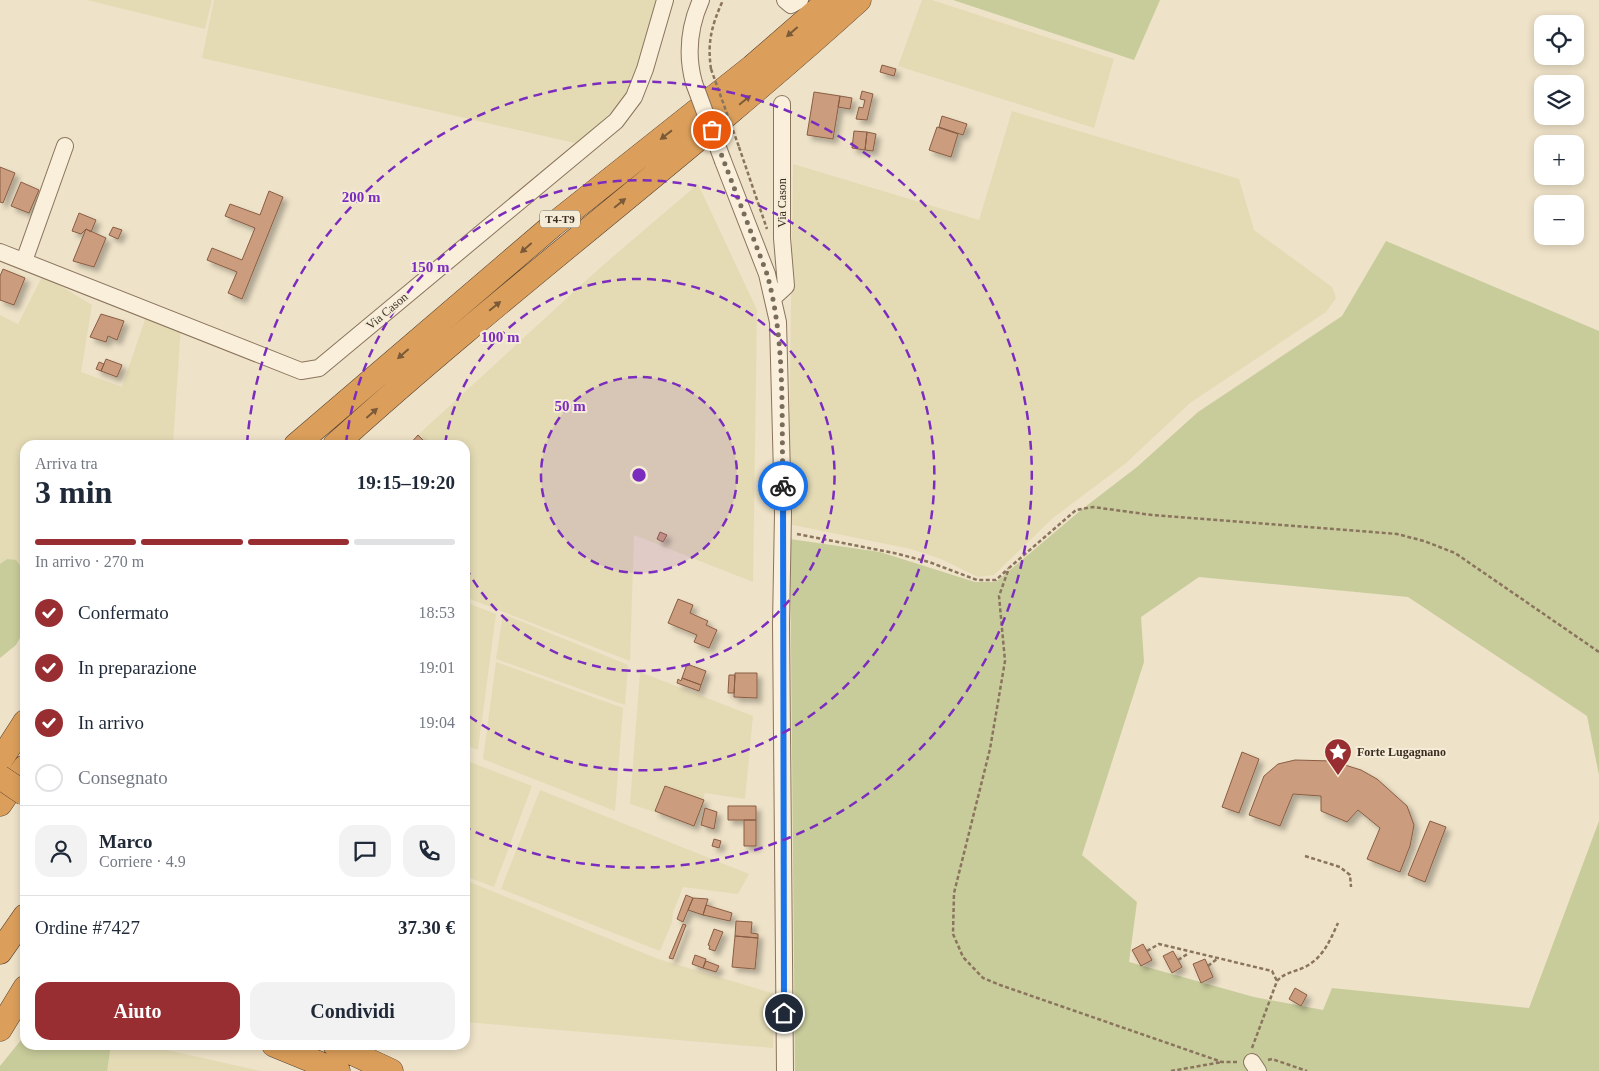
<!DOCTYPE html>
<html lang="it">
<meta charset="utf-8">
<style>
:root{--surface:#fff;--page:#f2f2f3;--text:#1f2937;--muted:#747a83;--line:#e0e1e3;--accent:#982e31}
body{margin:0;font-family:Georgia,serif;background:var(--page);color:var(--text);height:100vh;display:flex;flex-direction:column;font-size:19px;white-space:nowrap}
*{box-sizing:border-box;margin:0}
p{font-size:16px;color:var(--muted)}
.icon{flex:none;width:28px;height:28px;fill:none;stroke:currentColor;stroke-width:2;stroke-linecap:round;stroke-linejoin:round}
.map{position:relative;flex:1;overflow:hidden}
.panel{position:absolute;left:20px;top:440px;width:450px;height:610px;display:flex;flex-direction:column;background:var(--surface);border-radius:15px;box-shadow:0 2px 8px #0003}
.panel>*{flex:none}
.controls{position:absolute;left:1534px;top:15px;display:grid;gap:10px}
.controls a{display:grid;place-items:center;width:50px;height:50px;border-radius:10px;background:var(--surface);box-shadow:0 2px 8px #0003;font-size:25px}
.pin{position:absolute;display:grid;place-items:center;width:42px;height:42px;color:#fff;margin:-21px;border:2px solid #fff;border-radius:50%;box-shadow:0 1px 5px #0007}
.courier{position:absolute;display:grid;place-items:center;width:50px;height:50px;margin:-25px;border:4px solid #1a73e8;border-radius:50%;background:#fff;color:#222;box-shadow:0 1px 6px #0007}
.head em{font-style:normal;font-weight:600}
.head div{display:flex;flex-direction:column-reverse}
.head{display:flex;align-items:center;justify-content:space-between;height:85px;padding:0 15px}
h1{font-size:32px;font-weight:600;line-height:38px}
.bar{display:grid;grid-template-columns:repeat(4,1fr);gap:8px 5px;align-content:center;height:60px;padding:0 15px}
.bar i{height:6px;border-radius:4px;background:var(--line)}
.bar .active{background:var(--accent)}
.bar p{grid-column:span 4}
.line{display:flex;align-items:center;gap:12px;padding:0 15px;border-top:1px solid var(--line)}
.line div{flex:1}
.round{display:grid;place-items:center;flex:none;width:52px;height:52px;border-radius:15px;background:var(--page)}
ol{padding:0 15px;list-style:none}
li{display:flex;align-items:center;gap:15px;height:55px}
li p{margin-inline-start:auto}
li .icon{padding:5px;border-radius:50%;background:var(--accent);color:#fff;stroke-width:4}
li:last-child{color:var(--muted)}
li i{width:28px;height:28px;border:2px solid var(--line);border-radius:50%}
.primary-button{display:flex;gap:10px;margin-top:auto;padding:10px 15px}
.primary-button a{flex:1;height:58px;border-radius:15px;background:var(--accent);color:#fff;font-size:20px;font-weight:600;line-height:58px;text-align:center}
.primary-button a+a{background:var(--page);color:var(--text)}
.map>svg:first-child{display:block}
.farmland{fill:#e4dbb5}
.green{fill:#c8cc9b}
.building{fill:#cb9c7e;stroke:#895d43;filter:url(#shadow)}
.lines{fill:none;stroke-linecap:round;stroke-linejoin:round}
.minor-casing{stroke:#8a745d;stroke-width:18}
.highway-casing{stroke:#584231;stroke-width:25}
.path{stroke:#8a745d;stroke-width:2.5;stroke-dasharray:4 2.5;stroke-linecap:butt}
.minor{stroke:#f9efdb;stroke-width:16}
.highway{stroke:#db9f5b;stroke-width:24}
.minor-bridge-casing{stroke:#8a745d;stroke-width:18;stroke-linecap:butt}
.highway-bridge-casing{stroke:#584231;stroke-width:25;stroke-linecap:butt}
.path-bridge{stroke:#8a745d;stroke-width:2.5;stroke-dasharray:4 2.5;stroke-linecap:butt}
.minor-bridge{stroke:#f9efdb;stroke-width:16}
.highway-bridge{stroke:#db9f5b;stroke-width:24}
.oneway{fill:#7b5a38}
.done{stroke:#7a6c5b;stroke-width:5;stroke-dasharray:0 9}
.route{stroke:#1a73e8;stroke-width:6}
.ring{fill:none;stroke:#7b2cbf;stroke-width:2.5;stroke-dasharray:9 6}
.labels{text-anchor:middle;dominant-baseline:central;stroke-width:4;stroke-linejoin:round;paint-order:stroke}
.shield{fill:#f5ecd7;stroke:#736657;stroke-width:1}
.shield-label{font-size:11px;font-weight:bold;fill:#3b2c20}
.street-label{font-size:12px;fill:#3b2c20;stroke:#f5ecd7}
.poi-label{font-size:12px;font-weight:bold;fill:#3b2c20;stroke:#f5ecd7;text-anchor:start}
.centre{fill:#7b2cbf;stroke:#f5ecd7;stroke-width:2.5}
.ring-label{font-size:15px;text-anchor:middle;font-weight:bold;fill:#7b2cbf;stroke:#f5ecd7;stroke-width:4;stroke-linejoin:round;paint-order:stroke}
</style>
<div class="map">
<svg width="1599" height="1071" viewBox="0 0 1599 1071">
<defs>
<filter id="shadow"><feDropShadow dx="4.5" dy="4.5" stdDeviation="2.5" flood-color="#0004"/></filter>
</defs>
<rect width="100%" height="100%" fill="#eee2c8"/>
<path class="farmland" d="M87 0H212L205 29Z
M214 0H660L652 15 642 71 632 91 579 144 202 58Z
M922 0H932L1114 59 1094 128 898 66Z
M1012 111 1239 179 1254 230 1332 287 1336 298 1326 312 1190 403 1126 463 1053 518 994 575 978 577 941 559 911 549 788 524 793 164 979 220Z
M698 184 757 310 753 582 634 535 630 661 465 597V445H407L602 266Z
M43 275 92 305 81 372 122 387 148 311 181 324 173 445H25V572L21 566 7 559 0 564V315L18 324Z
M465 602 496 614 478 750 465 745Z
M503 614 628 665 625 705 496 659Z
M496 662 623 708 615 811 483 759Z
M640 672 753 716 745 799 705 793 695 825 630 804Z
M465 760 532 786 494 887 465 876Z
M540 790 749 874 738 894 683 887 673 912 672 922 660 951 501 889Z
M465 880 658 959 775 994 773 1048 465 1022Z
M109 1045H145L261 1071H104Z"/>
<path class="green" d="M953 0H1160L1134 60Z
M1386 241 1599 331V775L1587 716 1408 597 1199 577 1141 617 1144 662 1082 855 1137 902 1129 962 1254 997 1323 1010 1332 988 1529 1008 1599 821V1071H795L790 539 880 552 975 582H996L1081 510 1137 467 1198 412 1342 316Z
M7 559 16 560 25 572V629L16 645 0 658V564Z
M25 1035V1045H111L107 1071H0V1066Z"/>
<path class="building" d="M882 65 896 69 894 76 880 72Z
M862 91 873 94 867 120 856 119 859 107 863 108 865 100 860 99Z
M814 92 840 96 833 139 807 135Z
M840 96 852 98 850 109 838 107Z
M942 116 967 124 963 135 939 127Z
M937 127 958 134 951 157 929 150Z
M854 131 867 132 865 150 852 148Z
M867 132 876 134 873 151 865 150Z
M0 167 15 173 3 203 0 202Z
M21 182 39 190 29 213 11 206Z
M269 191 283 197 242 299 228 293 237 272 207 260 212 248 242 260 255 228 225 216 230 204 260 215Z
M79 213 96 220 91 232 86 229 81 234 72 231Z
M113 227 122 230 118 239 109 235Z
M86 229 106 238 94 267 73 261Z
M3 269 25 278 14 305 0 300V276Z
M101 314 124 321 117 340 108 336 106 342 90 337Z
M106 359 122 365 117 377 101 371Z
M99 362 104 364 101 371 96 369Z
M418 435 423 440 419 445H409Z
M660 532 667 535 663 542 657 539Z
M678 599 693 605 690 613 708 621 706 625 717 630 709 648 694 642 697 635 668 623Z
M687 664 706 671 701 685 682 678Z
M735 673H757V698L734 697Z
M729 675H735L734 693H728Z
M682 678 701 685 699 691 677 683 678 679 681 681Z
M1242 752 1259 759 1239 813 1222 807Z
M1295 760 1332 761 1361 770 1377 779 1407 806 1414 825 1410 846 1400 872 1367 859 1380 828 1358 810 1347 822 1321 811V796L1293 794 1280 826 1249 815 1264 776 1278 764Z
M665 786 704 800 694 826 655 811Z
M728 806H756V820H728Z
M705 808 717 812 714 829 701 825Z
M744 820H756V846H744Z
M1430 821 1446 827 1425 882 1408 875Z
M714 839 721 841 719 848 712 846Z
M686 895 693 898 683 922 677 919Z
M693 898 708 899 703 915 688 910Z
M706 905 732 913 730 921 703 915Z
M736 921 752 922 751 933 758 934V938L735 936Z
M683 924 686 925 673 959 669 958Z
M714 929 723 932 715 951 709 949 710 946 708 945Z
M735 936 758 938 755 969 732 967Z
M1143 944 1152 960 1141 966 1132 950Z
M1173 951 1182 967 1172 973 1163 956Z
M695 955 706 959 703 968 692 964Z
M1205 959 1213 977 1201 983 1193 964Z
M706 961 719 966 716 972 703 968Z
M1295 988 1307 995 1301 1006 1289 999Z"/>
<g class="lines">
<g class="minor-casing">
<path id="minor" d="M785 0 791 5 800 0
M694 83C686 54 689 27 701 0
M723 161 767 274 778 322 783 513 781 624 785 1071
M0 252 301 371 319 368 616 121 634 97 645 69 665 0
M24 261 65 146
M774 297 786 286 782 238V104
M1252 1062 1258 1071"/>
</g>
<g class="highway-casing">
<path id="highway" d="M296 445 553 225 752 67 829 0
M335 445C505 291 689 154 859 0
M0 761 25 722
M0 804 25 767
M0 952 25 916
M0 1029 25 988
M274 1045 338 1071
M335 1045 391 1071"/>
</g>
<path class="path" d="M711 69C707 41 712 25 723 0
M739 147 767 229
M797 534 894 553 929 562 977 580H996L1008 569
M1305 856 1340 867 1350 875 1351 887
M1147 951 1159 944 1272 971 1277 981
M1178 960 1189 953
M1208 966 1217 959
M1252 1048 1277 981C1285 972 1295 972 1305 967 1324 957 1330 940 1338 923
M1268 1060 1272 1059 1307 1071
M1237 1062H1222L1000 985 983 978 963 957 953 934 954 893 990 749 1005 661 999 596 1009 568 1076 510 1093 507 1152 515 1397 534 1424 541 1455 553 1599 652
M1171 1071 1222 1062"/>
<use href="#minor" class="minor"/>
<use href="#highway" class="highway"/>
<g class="minor-bridge-casing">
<path id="minor-bridge" d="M694 83 723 161"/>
</g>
<g class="highway-bridge-casing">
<path id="highway-bridge" d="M0 777 25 794"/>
</g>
<path class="path-bridge" d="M711 69 739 147"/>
<use href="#minor-bridge" class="minor-bridge"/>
<use href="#highway-bridge" class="highway-bridge"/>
</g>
<defs><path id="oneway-solid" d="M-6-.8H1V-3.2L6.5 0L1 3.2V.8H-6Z" transform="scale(1.25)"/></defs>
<g class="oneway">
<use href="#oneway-solid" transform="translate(792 32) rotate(139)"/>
<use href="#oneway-solid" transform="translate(745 100) rotate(-39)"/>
<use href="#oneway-solid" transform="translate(666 135) rotate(142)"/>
<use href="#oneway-solid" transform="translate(620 203) rotate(-39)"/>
<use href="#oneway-solid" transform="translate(526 248) rotate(139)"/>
<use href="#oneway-solid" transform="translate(495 306) rotate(-39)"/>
<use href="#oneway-solid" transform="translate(403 354) rotate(139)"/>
<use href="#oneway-solid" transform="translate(372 413) rotate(-41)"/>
</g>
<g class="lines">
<path class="done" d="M712 130 767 274C786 342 781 415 783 486"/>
<path class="route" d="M783 486 784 1013"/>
</g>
<circle cx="639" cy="475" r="98" fill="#7b2cbf" fill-opacity=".12"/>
<g class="ring">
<circle cx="639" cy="475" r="98"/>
<path d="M445 444A196 196 0 1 1 465 566"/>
<path d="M346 444A295 295 0 1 1 466 714"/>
<path d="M247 444A393 393 0 1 1 467 828"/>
</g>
<defs>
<g id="sight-pin" transform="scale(1.4375)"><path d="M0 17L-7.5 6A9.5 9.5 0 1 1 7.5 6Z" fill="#982e31" stroke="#f5ecd7"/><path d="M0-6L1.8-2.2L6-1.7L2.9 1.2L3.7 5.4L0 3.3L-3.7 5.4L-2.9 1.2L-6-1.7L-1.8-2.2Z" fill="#fff"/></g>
</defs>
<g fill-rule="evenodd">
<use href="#sight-pin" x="1338" y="752"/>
</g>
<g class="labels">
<rect class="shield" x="540" y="210.5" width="40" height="17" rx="4"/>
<g class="shield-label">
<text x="560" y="219">T4-T9</text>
</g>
<g class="street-label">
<text transform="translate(782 203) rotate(-90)">Via Cason</text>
<text transform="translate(387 311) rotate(-40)">Via Cason</text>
</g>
<g class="poi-label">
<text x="1357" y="752">Forte Lugagnano</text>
</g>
</g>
<circle cx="639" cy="475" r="8" class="centre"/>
<g class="ring-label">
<text x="361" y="202">200 m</text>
<text x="430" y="272">150 m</text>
<text x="500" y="342">100 m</text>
<text x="570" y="411">50 m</text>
</g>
</svg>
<div class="controls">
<a><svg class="icon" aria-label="locate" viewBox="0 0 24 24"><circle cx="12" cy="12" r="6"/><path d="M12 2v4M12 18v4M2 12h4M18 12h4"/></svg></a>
<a><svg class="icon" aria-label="layers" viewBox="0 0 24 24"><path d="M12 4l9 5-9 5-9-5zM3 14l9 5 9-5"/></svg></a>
<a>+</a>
<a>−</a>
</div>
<div class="pin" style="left:712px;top:130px;background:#ea580c"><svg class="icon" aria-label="bag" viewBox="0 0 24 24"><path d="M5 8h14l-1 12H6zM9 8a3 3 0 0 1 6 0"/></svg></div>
<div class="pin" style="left:784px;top:1013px;background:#1f2937"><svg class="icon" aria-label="home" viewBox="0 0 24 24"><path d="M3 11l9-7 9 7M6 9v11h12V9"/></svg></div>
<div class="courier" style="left:783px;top:486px"><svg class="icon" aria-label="bike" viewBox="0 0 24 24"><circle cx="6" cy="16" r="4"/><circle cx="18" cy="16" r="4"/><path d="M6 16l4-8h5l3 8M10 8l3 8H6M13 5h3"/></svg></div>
<section class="panel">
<div class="head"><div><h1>3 min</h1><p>Arriva tra</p></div><em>19:15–19:20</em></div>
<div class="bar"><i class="active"></i><i class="active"></i><i class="active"></i><i></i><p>In arrivo · 270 m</p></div>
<ol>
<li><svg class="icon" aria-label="check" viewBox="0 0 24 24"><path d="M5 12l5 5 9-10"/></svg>Confermato<p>18:53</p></li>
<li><svg class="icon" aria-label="check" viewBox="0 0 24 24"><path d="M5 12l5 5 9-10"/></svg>In preparazione<p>19:01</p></li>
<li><svg class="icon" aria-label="check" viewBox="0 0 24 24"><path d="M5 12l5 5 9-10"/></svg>In arrivo<p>19:04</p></li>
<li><i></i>Consegnato</li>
</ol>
<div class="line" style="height:90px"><a class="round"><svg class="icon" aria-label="person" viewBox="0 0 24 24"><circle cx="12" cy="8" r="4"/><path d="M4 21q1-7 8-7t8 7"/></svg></a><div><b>Marco</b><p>Corriere · 4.9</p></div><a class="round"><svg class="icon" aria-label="chat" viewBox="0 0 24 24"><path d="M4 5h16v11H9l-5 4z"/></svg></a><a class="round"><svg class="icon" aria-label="phone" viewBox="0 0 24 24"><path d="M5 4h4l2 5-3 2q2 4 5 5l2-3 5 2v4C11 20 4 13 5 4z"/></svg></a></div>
<div class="line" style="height:65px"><div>Ordine #7427</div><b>37.30 €</b></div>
<div class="primary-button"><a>Aiuto</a><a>Condividi</a></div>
</section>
</div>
